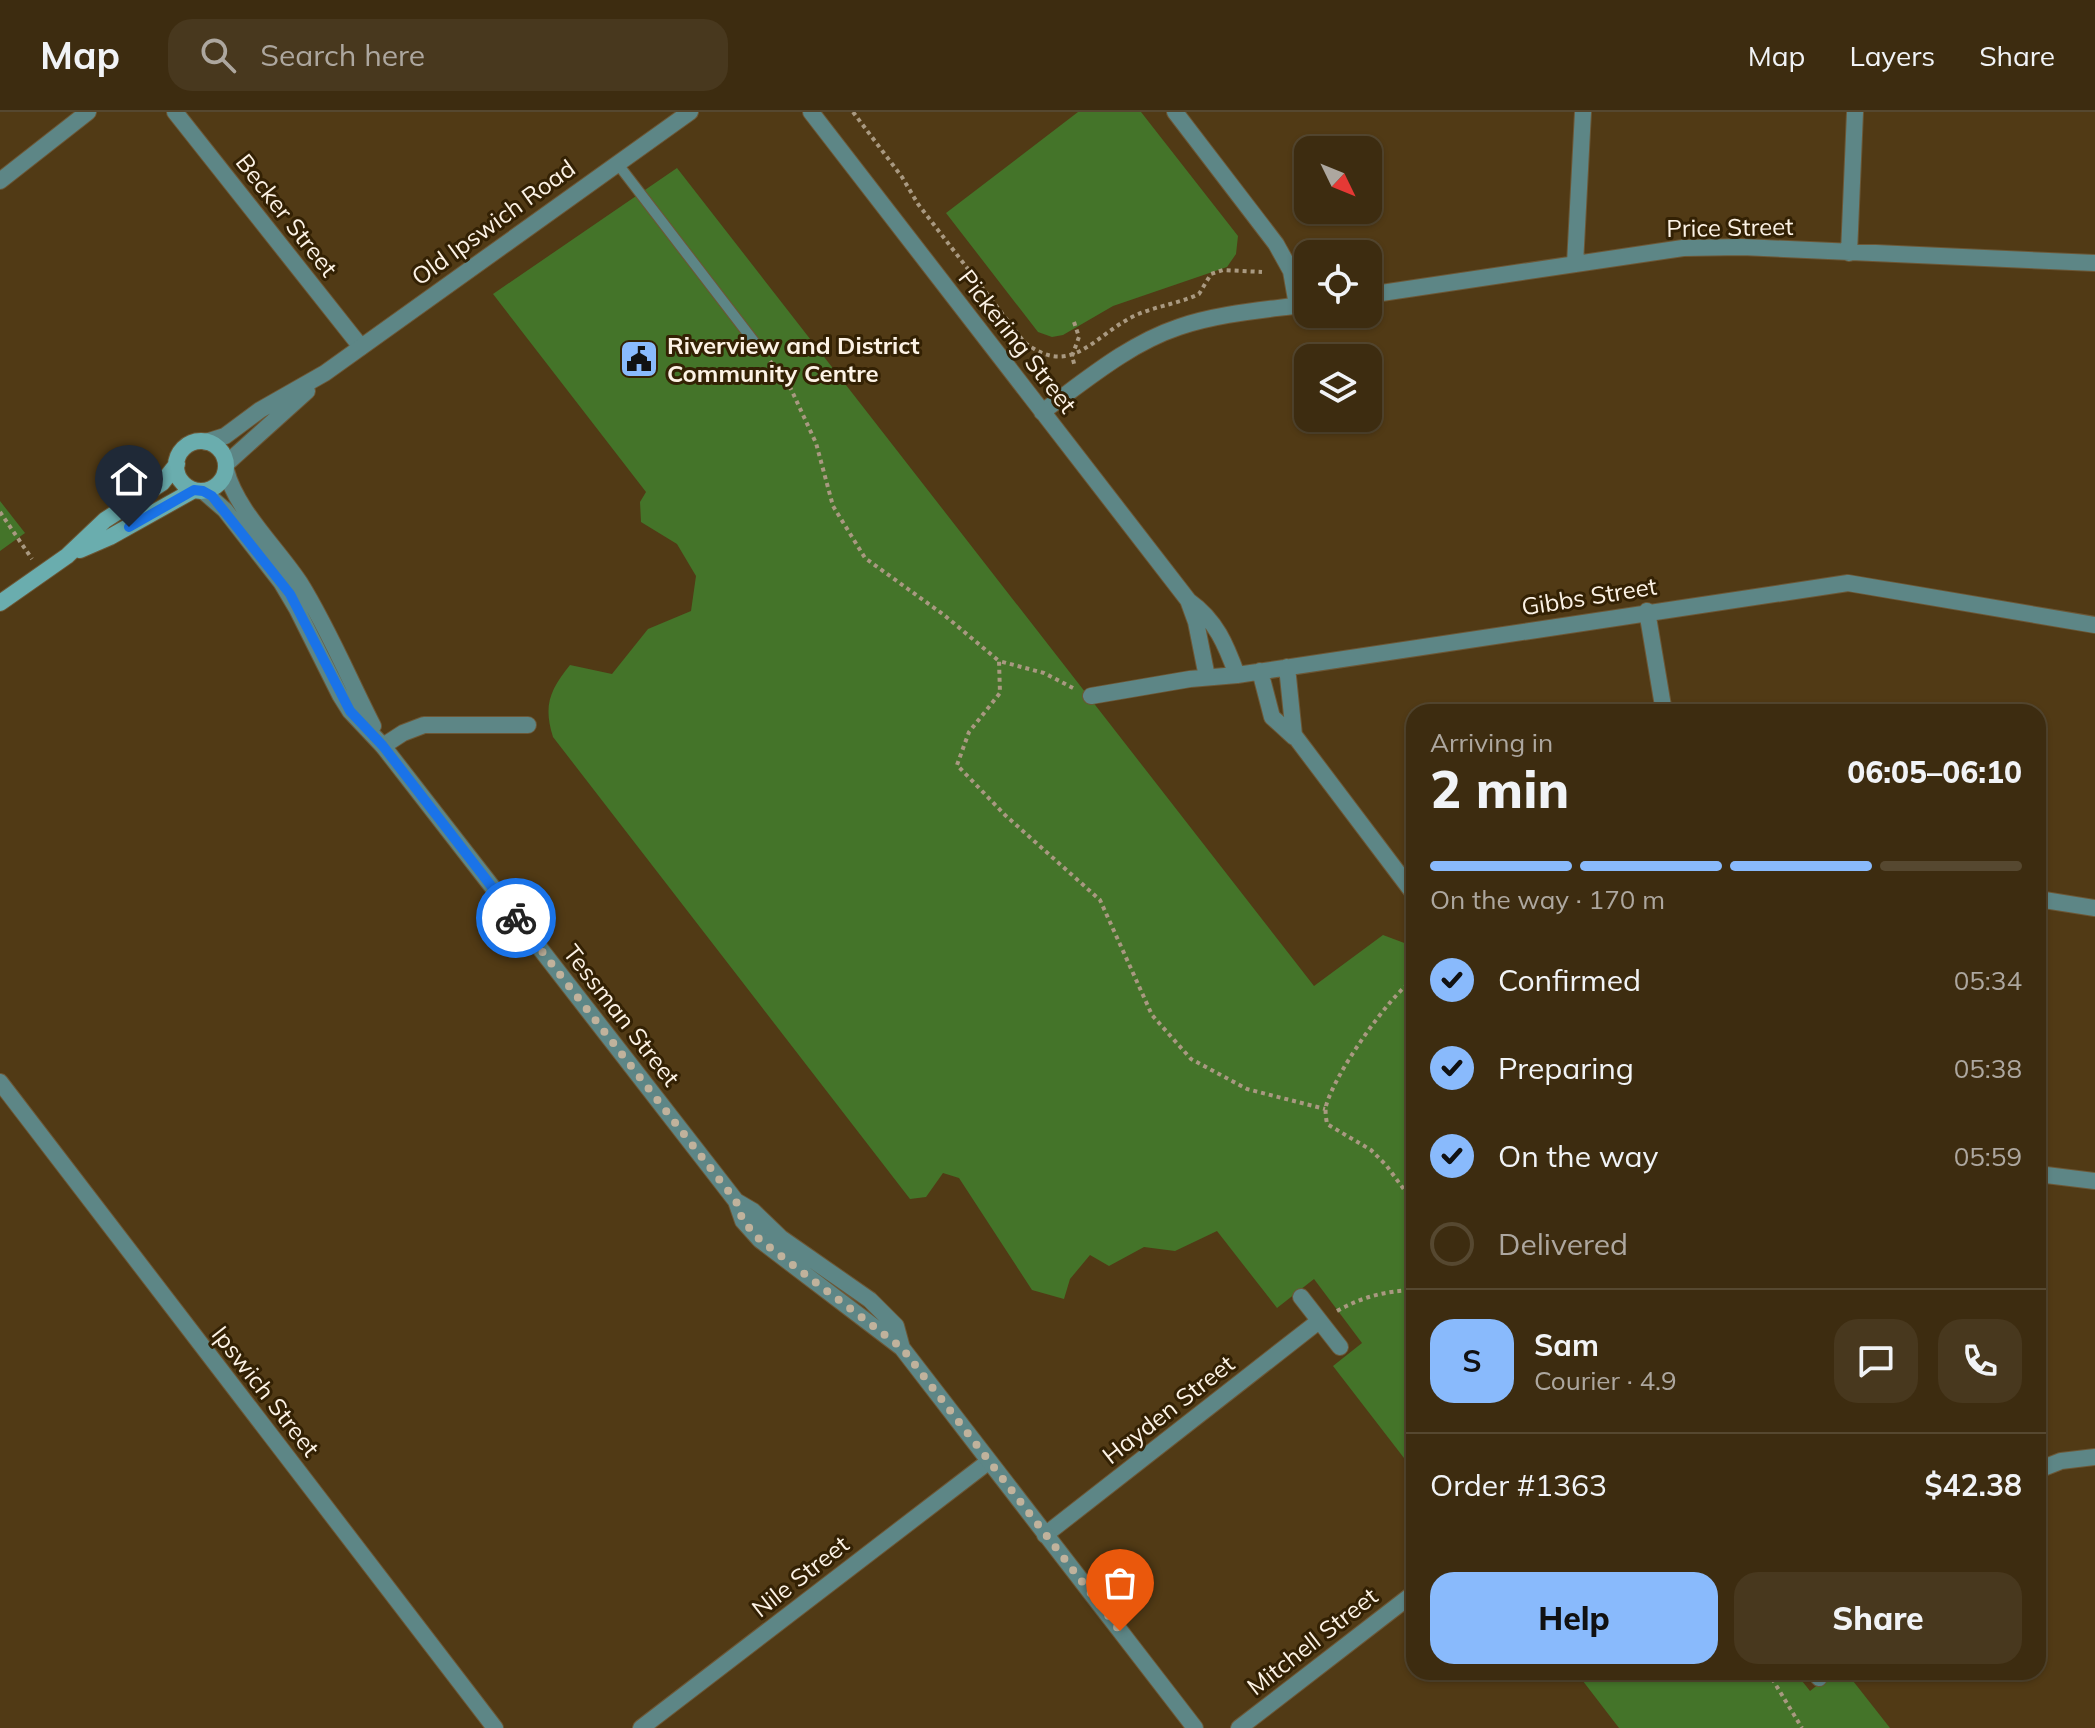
<!DOCTYPE html>
<meta charset="utf-8">
<style>
:root{--surface:#3d2c10;--page:#48381e;--text:#f1f3f6;--muted:#ada79f;--line:#564830;--accent:#89bafc}
body{margin:0;font-family:Mulish,sans-serif;background:var(--page);color:var(--text);height:100vh;display:flex;flex-direction:column;font-size:30px;white-space:nowrap}
*{box-sizing:border-box;margin:0}
p{font-size:26px;color:var(--muted)}
.icon{flex:none;width:44px;height:44px;fill:none;stroke:currentColor;stroke-width:2;stroke-linecap:round;stroke-linejoin:round}
.map{position:relative;flex:1;overflow:hidden}
.sheet{position:absolute;left:1406px;top:592px;width:640px;height:976px;display:flex;flex-direction:column;background:var(--surface);border-radius:24px;box-shadow:0 2px 6px #0004,0 0 0 2px var(--line)}
.sheet>*{flex:none}
.needle{width:52px;rotate:133deg}
.controls{position:absolute;left:1294px;top:24px;display:grid;gap:16px}
.controls a{display:grid;place-items:center;width:88px;height:88px;border-radius:16px;background:var(--surface);box-shadow:0 2px 6px #0004,0 0 0 2px var(--line);font-size:40px}
.pin{position:absolute;display:grid;place-items:center;width:68px;height:68px;color:#fff;margin:-82px -34px;border-radius:50% 50% 50% 0;rotate:-45deg;box-shadow:0 0 8px #0007}
.pin .icon{rotate:45deg}
.courier{position:absolute;display:grid;place-items:center;width:80px;height:80px;margin:-40px;border:6px solid #1a73e8;border-radius:50%;background:#fff;color:#222;box-shadow:0 2px 10px #0007}
.headline em{font-style:normal;font-weight:800}
.headline div{display:flex;flex-direction:column-reverse}
.headline{display:flex;align-items:center;justify-content:space-between;height:136px;padding:0 24px}
h1{font-size:52px;font-weight:800;line-height:60px}
.bar{display:grid;grid-template-columns:repeat(4,1fr);gap:12px 8px;align-content:center;height:96px;padding:0 24px}
.bar i{height:10px;border-radius:6px;background:var(--line)}
.bar .current{background:var(--accent)}
.bar p{grid-column:span 4}
.line{display:flex;align-items:center;gap:20px;padding:0 24px;border-top:2px solid var(--line)}
.line div{flex:1}
.round{display:grid;place-items:center;flex:none;width:84px;height:84px;border-radius:24px;background:var(--page)}
ol{padding:0 24px;list-style:none}
li{display:flex;align-items:center;gap:24px;height:88px}
li p{margin-inline-start:auto}
li .icon{padding:8px;border-radius:50%;background:var(--accent);color:#111;stroke-width:4}
li:last-child{color:var(--muted)}
li i{width:44px;height:44px;border:4px solid var(--line);border-radius:50%}
.button{display:flex;gap:16px;margin-top:auto;padding:16px 24px}
.button a{flex:1;height:92px;border-radius:24px;background:var(--accent);color:#111;font-size:32px;font-weight:800;line-height:92px;text-align:center}
.button a+a{background:var(--page);color:var(--text)}
header{display:flex;align-items:center;gap:48px;box-sizing:border-box;height:112px;padding:0 40px;background:var(--surface);border-bottom:2px solid var(--line)}
header strong{font-size:38px}
nav{display:flex;gap:44px;margin-inline-start:auto;font-size:28px}
.search{width:560px;height:72px;background:var(--page);display:flex;align-items:center;gap:20px;box-sizing:border-box;padding:0 28px;border-radius:24px;color:var(--muted);font-size:30px}
.map>svg:first-child{display:block}
.green{fill:#447429}
.lines{fill:none;stroke-linecap:round;stroke-linejoin:round}
.service-casing{stroke:#6c5736;stroke-width:12}
.minor-casing{stroke:#6c5736;stroke-width:18}
.tertiary-casing{stroke:#6c5736;stroke-width:18}
.secondary-casing{stroke:#6c5736;stroke-width:18}
.path{stroke:#a99981;stroke-width:4;stroke-dasharray:4 4;stroke-linecap:butt}
.service{stroke:#5d8686;stroke-width:10}
.minor{stroke:#5d8686;stroke-width:16}
.tertiary{stroke:#5d8686;stroke-width:16}
.secondary{stroke:#6aadae;stroke-width:16}
.done{stroke:#c0b29c;stroke-width:8;stroke-dasharray:0 14.4}
.route{stroke:#1a73e8;stroke-width:10}
.labels{text-anchor:middle;dominant-baseline:central;stroke-width:6;stroke-linejoin:round;paint-order:stroke}
.street-label{font-size:24px;fill:#fcf2e5;stroke:#332104}
.poi-label{font-size:24px;font-weight:bold;fill:#fcf2e5;stroke:#332104;text-anchor:start}
</style>
<header>
<strong>Map</strong>
<div class="search"><svg class="icon" aria-label="search" viewBox="0 0 24 24"><circle cx="10" cy="10" r="6"/><path d="M15 15l6 6"/></svg>Search here</div>
<nav><a>Map</a><a>Layers</a><a>Share</a></nav>
</header>
<div class="map">
<svg width="2095" height="1616" viewBox="0 0 2095 1616">
<rect width="100%" height="100%" fill="#513a15"/>
<path class="green" d="M1078 0H1141L1238 124 1236 142 1227 155 1113 194 1063 223 1052 225 1038 220 946 101Z
M677 56 1314 874 1383 823 1407 832 1414 831V1359L1333 1254 1362 1231 1314 1167 1277 1196 1217 1119 1175 1139 1144 1135 1109 1154 1090 1143 1070 1167 1064 1187 1032 1178 959 1066 943 1061 926 1085 910 1087 553 625C543 593 550 578 570 553L612 562 648 517 691 499 696 464 677 432 641 410 640 390 646 380 493 182Z
M0 389 25 421 0 439Z
M1576 1560H1795L1810 1579 1834 1560H1846L1890 1616H1619Z"/>
<g class="lines">
<g class="service-casing">
<path id="service" d="M617 51 759 236"/>
</g>
<g class="minor-casing">
<path id="minor" d="M175 0 361 235
M811 0 1188 488 1196 510 1207 565
M1175 0 1276 132 1291 159 1297 193
M0 69 88 0
M1849 141 1855 0
M1575 152 1583 0
M1368 183 1683 136 1742 135 2095 151
M1042 300C1085 269 1128 232 1179 215 1220 201 1266 198 1308 192
M1189 489C1216 508 1226 533 1237 563
M1647 499 1664 600
M1287 555 1294 623 1411 778
M1260 559 1272 605 1294 625
M1091 584 1190 567 1237 563 1848 471 2095 513
M383 634 403 621 424 613H528
M2038 787 2095 796
M0 970 495 1616
M2038 1062 2095 1069
M1301 1185 1340 1235
M2038 1358 2061 1349 2095 1345
M1045 1423 1319 1209
M1814 1560 1819 1566
M641 1616 988 1350
M1239 1616 1414 1481"/>
</g>
<g class="tertiary-casing">
<path id="tertiary" d="M206 330 225 324 260 298 325 261 690 0
M226 352 307 279
M226 358C236 398 277 436 300 471 327 514 350 569 373 614
M203 379 225 398 281 470 297 497 340 583 350 599 383 634 736 1089 743 1109 760 1128 902 1236 1195 1616
M736 1089 753 1099 781 1126 870 1188 896 1214 902 1236"/>
</g>
<g class="secondary-casing">
<path id="secondary" d="M176 354a25 25 0 1 1 50 0a25 25 0 1 1-50 0Z
M80 438 110 425 194 378
M0 491 67 444 105 408 162 371 177 352"/>
</g>
<path class="path" d="M853 0 902 65 918 92 1024 230C1071 267 1093 224 1134 204 1155 194 1178 192 1199 182L1211 162 1223 158 1262 160
M1320 209 1363 203
M1074 210 1079 225 1072 244 1075 255
M770 249 791 277 816 331 833 394 865 446 944 503 999 549
M0 400 32 447
M1073 576 1044 561 999 549 1000 581 969 620 957 653 1005 703 1100 788 1152 903 1191 947 1247 977 1325 997
M1414 867C1388 885 1334 963 1326 994 1325 999 1326 1006 1327 1012L1371 1038 1386 1053 1414 1091
M1337 1199C1362 1185 1385 1179 1414 1178
M1768 1560 1802 1616"/>
<use href="#service" class="service"/>
<use href="#minor" class="minor"/>
<use href="#tertiary" class="tertiary"/>
<use href="#secondary" class="secondary"/>
</g>
<g class="lines">
<path class="done" d="M516 806 736 1089 743 1109 760 1128 902 1236 1120 1519"/>
<path class="route" d="M129 415 194 378 203 379 212 384 290 482 350 599 383 634 516 806"/>
</g>
<defs>
<g id="civic-square" transform="scale(2)"><rect x="-9" y="-9" width="18" height="18" rx="4" fill="#89bafc" stroke="#332104"/><path d="M-.6-6.5H3V-4.5H.6V-3L4-1V1h2V6H-6V1h2V-1L-.6-3ZM-1.2 2.5V6h2.4V2.5Z" fill="#111"/></g>
</defs>
<g fill-rule="evenodd">
<use href="#civic-square" x="639" y="247"/>
</g>
<g class="labels">
<g class="street-label">
<text transform="translate(287 103) rotate(52)">Becker Street</text>
<text transform="translate(493 110) rotate(-36)">Old Ipswich Road</text>
<text transform="translate(1730 115) rotate(-1)">Price Street</text>
<text transform="translate(1018 229) rotate(52)">Pickering Street</text>
<text transform="translate(1589 484) rotate(-9)">Gibbs Street</text>
<text transform="translate(622 903) rotate(52)">Tessman Street</text>
<text transform="translate(266 1279) rotate(52)">Ipswich Street</text>
<text transform="translate(1168 1297) rotate(-38)">Hayden Street</text>
<text transform="translate(800 1464) rotate(-38)">Nile Street</text>
<text transform="translate(1312 1529) rotate(-38)">Mitchell Street</text>
</g>
<g class="poi-label">
<text x="667" y="233">Riverview and District<tspan x="667" dy="28">Community Centre</tspan></text>
</g>
</g>
</svg>
<div class="controls">
<a><svg class="needle" viewBox="-14 -14 28 28"><path d="M0-13l5 13h-10z" fill="#e53935"/><path d="M0 13l5-13h-10z" fill="#ada79f"/></svg></a>
<a><svg class="icon" aria-label="locate" viewBox="0 0 24 24"><circle cx="12" cy="12" r="6"/><path d="M12 2v4M12 18v4M2 12h4M18 12h4"/></svg></a>
<a><svg class="icon" aria-label="layers" viewBox="0 0 24 24"><path d="M12 4l9 5-9 5-9-5zM3 14l9 5 9-5"/></svg></a>
</div>
<div class="pin" style="left:1120px;top:1519px;background:#ea580c"><svg class="icon" aria-label="bag" viewBox="0 0 24 24"><path d="M5 8h14l-1 12H6zM9 8a3 3 0 0 1 6 0"/></svg></div>
<div class="pin" style="left:129px;top:415px;background:#1f2937"><svg class="icon" aria-label="home" viewBox="0 0 24 24"><path d="M3 11l9-7 9 7M6 9v11h12V9"/></svg></div>
<div class="courier" style="left:516px;top:806px"><svg class="icon" aria-label="bike" viewBox="0 0 24 24"><circle cx="6" cy="16" r="4"/><circle cx="18" cy="16" r="4"/><path d="M6 16l4-8h5l3 8M10 8l3 8H6M13 5h3"/></svg></div>
<section class="sheet">
<div class="headline"><div><h1>2 min</h1><p>Arriving in</p></div><em>06:05–06:10</em></div>
<div class="bar"><i class="current"></i><i class="current"></i><i class="current"></i><i></i><p>On the way · 170 m</p></div>
<ol>
<li><svg class="icon" aria-label="check" viewBox="0 0 24 24"><path d="M5 12l5 5 9-10"/></svg>Confirmed<p>05:34</p></li>
<li><svg class="icon" aria-label="check" viewBox="0 0 24 24"><path d="M5 12l5 5 9-10"/></svg>Preparing<p>05:38</p></li>
<li><svg class="icon" aria-label="check" viewBox="0 0 24 24"><path d="M5 12l5 5 9-10"/></svg>On the way<p>05:59</p></li>
<li><i></i>Delivered</li>
</ol>
<div class="line" style="height:144px"><b class="round" style="background:var(--accent);color:#111">S</b><div><b>Sam</b><p>Courier · 4.9</p></div><a class="round"><svg class="icon" aria-label="chat" viewBox="0 0 24 24"><path d="M4 5h16v11H9l-5 4z"/></svg></a><a class="round"><svg class="icon" aria-label="phone" viewBox="0 0 24 24"><path d="M5 4h4l2 5-3 2q2 4 5 5l2-3 5 2v4C11 20 4 13 5 4z"/></svg></a></div>
<div class="line" style="height:104px"><div>Order #1363</div><b>$42.38</b></div>
<div class="button"><a>Help</a><a>Share</a></div>
</section>
</div>
